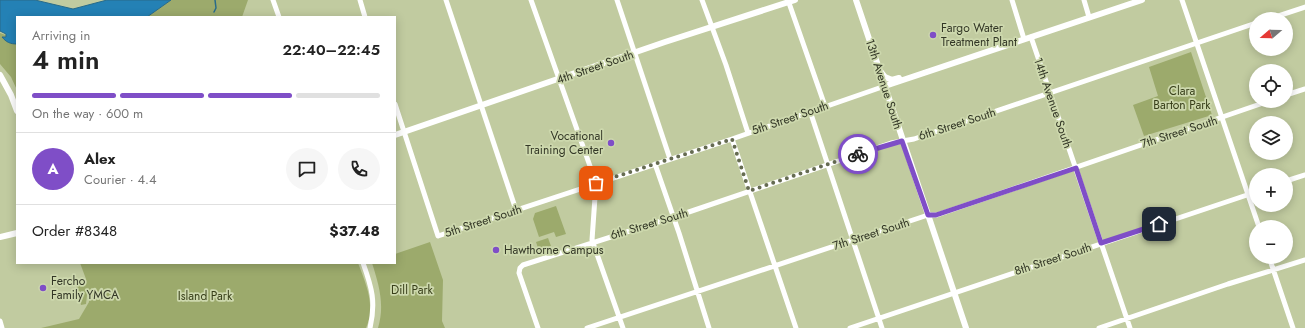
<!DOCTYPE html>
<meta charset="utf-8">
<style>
:root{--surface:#fff;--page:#f6f6f6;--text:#222;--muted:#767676;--line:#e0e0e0;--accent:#7f4ec7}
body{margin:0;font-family:Jost,sans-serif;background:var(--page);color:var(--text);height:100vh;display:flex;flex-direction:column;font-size:15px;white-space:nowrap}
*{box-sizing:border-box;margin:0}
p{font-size:13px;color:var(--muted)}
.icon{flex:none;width:22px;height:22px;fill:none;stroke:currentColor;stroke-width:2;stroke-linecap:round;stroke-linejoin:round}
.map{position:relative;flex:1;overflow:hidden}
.details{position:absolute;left:16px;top:16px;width:380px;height:248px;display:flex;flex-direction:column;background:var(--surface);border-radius:0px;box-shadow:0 2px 10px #0003}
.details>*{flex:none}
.needle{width:26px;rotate:251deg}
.fabs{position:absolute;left:1249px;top:12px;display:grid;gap:8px}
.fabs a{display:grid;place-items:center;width:44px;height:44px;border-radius:50%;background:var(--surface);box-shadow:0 2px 10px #0003;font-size:20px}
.pin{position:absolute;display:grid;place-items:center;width:34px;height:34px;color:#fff;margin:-17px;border-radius:8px;box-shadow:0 2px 6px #0006}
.courier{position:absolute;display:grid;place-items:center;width:40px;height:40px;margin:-20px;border:3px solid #7f4ec7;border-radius:50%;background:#fff;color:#222;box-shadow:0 1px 5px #0007}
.summary em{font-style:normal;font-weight:600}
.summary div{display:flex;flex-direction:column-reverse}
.summary{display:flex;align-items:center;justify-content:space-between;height:68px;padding:0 16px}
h1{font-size:26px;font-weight:600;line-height:30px}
.bar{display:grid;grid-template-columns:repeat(4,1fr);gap:6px 4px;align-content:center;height:48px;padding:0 16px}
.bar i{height:5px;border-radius:3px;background:var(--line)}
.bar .current{background:var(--accent)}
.bar p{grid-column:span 4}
.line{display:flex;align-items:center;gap:10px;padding:0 16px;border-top:1px solid var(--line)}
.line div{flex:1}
.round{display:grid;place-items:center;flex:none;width:42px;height:42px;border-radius:21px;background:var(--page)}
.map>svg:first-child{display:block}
.green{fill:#9caa6c}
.water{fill:#2481b5;stroke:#286b8a}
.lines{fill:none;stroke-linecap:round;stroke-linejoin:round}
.stream{stroke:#286b8a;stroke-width:1.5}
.minor{stroke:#fff;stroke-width:5}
.tertiary{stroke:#fff;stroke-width:6}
.done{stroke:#656b51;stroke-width:4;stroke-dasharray:0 7.2}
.route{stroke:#7f4ec7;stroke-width:5}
.poi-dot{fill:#7f4ec7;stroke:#cdd8ad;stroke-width:1.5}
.labels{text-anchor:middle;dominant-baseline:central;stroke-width:3.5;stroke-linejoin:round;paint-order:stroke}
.poi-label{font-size:12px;fill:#333726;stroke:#cdd8ad;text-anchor:start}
.street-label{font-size:12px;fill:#333726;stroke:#cdd8ad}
.park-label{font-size:12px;fill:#373e19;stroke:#cdd8ad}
</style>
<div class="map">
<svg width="1305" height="328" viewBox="0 0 1305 328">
<rect width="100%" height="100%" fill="#c1cba0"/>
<path class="green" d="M171 0H248L242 17H147Z
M0 33 17 39V90L11 77 0 64Z
M1191 52 1212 115 1144 136 1133 105 1158 96 1149 67Z
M556 206 566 234 556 237 554 232 539 237 533 219 535 213Z
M548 238 551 246 539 251 536 242Z
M430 242 443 280 442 321 445 328H378C385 305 379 285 372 263H395V254Z
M80 263H358C366 284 376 306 366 328H41L79 319 89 302 88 287 86 304 81 305 75 282 86 279Z"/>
<path class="water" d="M0 0H35L73 9 107 0H171L147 17H17V44C10 44 6 42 2 37H6V34L0 31Z"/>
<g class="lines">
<path class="stream" d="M214 12 216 8 215 0"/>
<path class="minor" d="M273 0 279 17
M360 0 365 17
M446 0 516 210
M531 0 596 183 592 240 623 328
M617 0 670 159
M702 0 726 65 748 133
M1012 0 1024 39
M1084 0 1089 17
M1182 0 1259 227
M789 3 825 106
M1269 19 1305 7
M1031 37 1130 328
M1286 95 1305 89
M395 104 438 236 732 139 885 86
M810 111 882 328
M732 139 796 328
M655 164 679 233 709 328
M1286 181 1305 175
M1269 257 1293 328
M363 263C372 288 376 302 370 328
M0 321 2 328
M538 328 519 273 520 268 523 265 680 215 891 143 914 139 1256 23
M587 328 928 215H937L1269 101
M850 328 1256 192
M1099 328 1228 284 1305 260"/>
<path class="tertiary" d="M856 0 966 328
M881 72 885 77 892 80 899 78
M0 75 11 95 17 111
M885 86 1142 0
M395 135 665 42 795 0
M0 237 17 233"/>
</g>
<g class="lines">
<path class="done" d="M596 183 732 139 749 191 858 154"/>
<path class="route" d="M858 154 902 141 928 215H936L1076 168 1101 243 1159 224"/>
</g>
<g class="poi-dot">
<circle cx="933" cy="35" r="4"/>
<circle cx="611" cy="143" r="4"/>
<circle cx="496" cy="250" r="4"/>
<circle cx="43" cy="288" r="4"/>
</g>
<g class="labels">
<g class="poi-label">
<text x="941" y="28">Fargo Water<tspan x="941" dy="14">Treatment Plant</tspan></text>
<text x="603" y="136" text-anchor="end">Vocational<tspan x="603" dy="14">Training Center</tspan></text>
<text x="504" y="250">Hawthorne Campus</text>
<text x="51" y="281">Fercho<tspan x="51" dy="14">Family YMCA</tspan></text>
</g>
<g class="street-label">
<text transform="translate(595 67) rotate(-19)">4th Street South</text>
<text transform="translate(884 84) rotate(72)">13th Avenue South</text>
<text transform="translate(1053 103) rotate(71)">14th Avenue South</text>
<text transform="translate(790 118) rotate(-19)">5th Street South</text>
<text transform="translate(957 124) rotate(-18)">6th Street South</text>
<text transform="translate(1179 132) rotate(-18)">7th Street South</text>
<text transform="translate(483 221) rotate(-18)">5th Street South</text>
<text transform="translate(649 224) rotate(-17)">6th Street South</text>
<text transform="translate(871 234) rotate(-18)">7th Street South</text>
<text transform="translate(1053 259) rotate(-18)">8th Street South</text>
</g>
<g class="park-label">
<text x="1182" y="91">Clara<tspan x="1182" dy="14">Barton Park</tspan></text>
<text x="412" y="290">Dill Park</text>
<text x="205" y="296">Island Park</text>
</g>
</g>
</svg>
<div class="fabs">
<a><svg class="needle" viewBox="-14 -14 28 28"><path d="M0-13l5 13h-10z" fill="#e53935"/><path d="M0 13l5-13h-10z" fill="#767676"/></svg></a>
<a><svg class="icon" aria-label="locate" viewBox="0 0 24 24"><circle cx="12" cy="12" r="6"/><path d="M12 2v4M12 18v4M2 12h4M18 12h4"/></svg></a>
<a><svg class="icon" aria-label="layers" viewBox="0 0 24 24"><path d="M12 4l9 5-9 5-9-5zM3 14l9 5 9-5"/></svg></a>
<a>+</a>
<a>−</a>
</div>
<div class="pin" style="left:596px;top:183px;background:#ea580c"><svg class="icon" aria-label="bag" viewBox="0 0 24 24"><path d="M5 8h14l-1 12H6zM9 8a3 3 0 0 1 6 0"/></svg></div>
<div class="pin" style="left:1159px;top:224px;background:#1f2937"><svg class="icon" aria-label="home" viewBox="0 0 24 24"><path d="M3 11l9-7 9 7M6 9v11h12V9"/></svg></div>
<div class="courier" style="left:858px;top:154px"><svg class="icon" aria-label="bike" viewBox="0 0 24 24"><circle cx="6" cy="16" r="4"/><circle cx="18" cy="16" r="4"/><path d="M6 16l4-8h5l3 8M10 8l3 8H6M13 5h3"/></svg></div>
<section class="details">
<div class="summary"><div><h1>4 min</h1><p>Arriving in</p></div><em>22:40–22:45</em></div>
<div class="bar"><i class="current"></i><i class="current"></i><i class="current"></i><i></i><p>On the way · 600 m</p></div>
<div class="line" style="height:72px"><b class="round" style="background:var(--accent);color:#fff">A</b><div><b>Alex</b><p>Courier · 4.4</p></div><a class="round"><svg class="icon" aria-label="chat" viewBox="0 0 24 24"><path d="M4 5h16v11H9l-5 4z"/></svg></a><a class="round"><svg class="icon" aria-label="phone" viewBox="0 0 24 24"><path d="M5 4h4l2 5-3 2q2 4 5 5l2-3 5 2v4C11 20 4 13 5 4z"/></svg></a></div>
<div class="line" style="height:52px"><div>Order #8348</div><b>$37.48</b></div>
</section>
</div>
